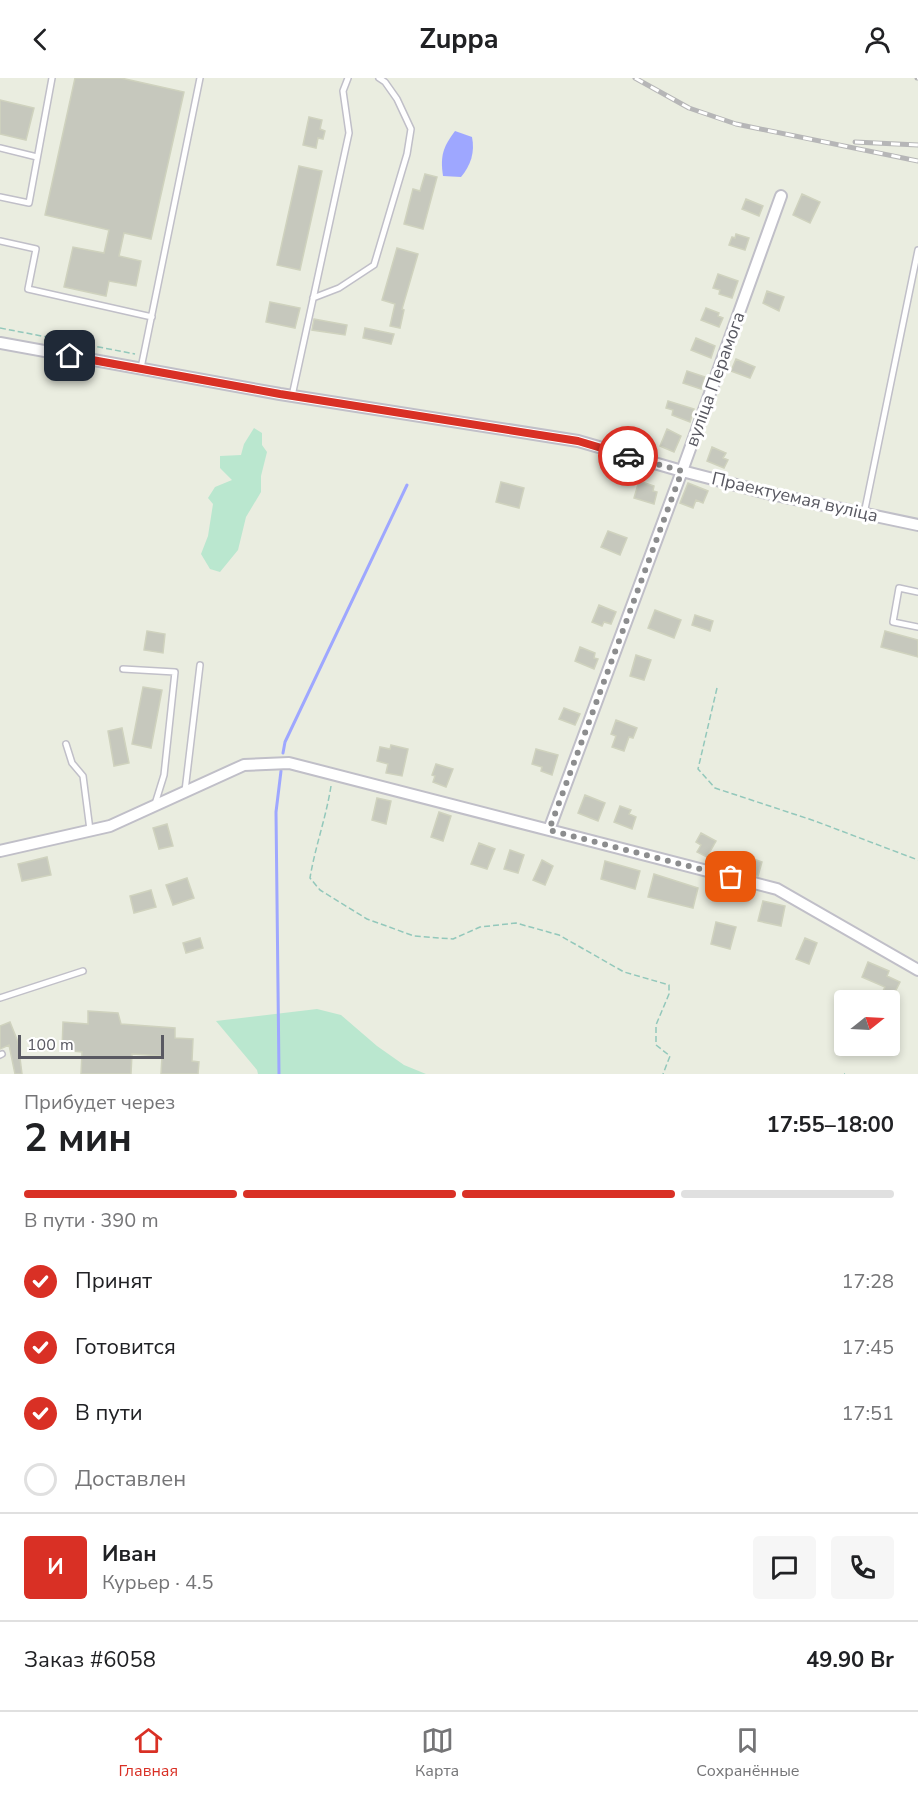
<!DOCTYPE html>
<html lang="ru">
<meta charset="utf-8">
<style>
:root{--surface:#fff;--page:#f6f6f6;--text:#202124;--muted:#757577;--line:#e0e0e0;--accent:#d93025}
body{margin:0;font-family:"Nunito Sans",sans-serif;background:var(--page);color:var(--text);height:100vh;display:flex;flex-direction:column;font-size:22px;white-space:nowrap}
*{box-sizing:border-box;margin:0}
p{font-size:20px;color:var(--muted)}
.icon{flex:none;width:33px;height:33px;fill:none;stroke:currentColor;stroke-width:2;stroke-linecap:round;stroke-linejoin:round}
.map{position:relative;height:996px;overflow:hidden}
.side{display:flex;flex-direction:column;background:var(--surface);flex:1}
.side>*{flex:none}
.needle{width:39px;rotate:72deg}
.tools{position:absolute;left:834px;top:912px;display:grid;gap:12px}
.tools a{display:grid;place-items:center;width:66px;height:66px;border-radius:6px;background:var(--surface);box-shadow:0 3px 9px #0003;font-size:30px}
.scale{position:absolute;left:18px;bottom:15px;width:146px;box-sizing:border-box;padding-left:6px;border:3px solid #595962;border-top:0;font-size:16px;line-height:21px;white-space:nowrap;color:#595962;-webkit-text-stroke:4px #fff;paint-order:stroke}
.pin{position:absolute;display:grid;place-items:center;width:51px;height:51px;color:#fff;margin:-26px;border-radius:12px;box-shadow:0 3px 9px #0006}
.courier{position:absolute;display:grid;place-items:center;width:60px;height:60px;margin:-30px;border:4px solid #d93025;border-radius:50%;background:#fff;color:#222;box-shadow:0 2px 8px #0007}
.summary em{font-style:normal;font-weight:700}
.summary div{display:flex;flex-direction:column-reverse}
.summary{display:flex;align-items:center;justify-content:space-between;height:102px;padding:0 24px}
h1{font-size:39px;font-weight:700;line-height:45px}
.bar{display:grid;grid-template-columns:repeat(4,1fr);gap:9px 6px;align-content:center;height:72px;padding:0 24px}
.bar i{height:8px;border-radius:4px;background:var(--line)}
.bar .current{background:var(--accent)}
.bar p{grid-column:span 4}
.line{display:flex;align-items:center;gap:15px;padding:0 24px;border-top:2px solid var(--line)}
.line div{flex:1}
.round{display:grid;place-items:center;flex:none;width:63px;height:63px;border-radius:6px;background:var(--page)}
ol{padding:0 24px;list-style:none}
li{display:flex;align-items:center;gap:18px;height:66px}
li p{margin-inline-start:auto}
li .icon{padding:6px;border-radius:50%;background:var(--accent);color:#fff;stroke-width:4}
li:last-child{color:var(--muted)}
li i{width:33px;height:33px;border:3px solid var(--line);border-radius:50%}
header{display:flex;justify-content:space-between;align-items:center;height:78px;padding:0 24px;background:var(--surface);font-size:27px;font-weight:700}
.tab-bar{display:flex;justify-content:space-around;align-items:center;height:84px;border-top:2px solid var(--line);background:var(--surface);font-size:16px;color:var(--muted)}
.tab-bar a{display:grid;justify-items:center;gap:3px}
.tab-bar .current{color:var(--accent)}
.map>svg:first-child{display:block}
.green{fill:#bae7cf}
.water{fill:#9ea7ff}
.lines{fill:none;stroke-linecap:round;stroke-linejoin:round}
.stream{stroke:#9ea7ff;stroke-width:3}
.building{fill:#c6c8bd;stroke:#cfd2be;stroke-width:1.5}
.lane-casing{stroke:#c0bfc8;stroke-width:8}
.street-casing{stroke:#c0bfc8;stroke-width:14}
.path{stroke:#93c8bb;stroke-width:1.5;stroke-dasharray:6 3;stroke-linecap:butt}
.lane{stroke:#fff;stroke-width:5}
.street{stroke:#fff;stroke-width:10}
.rail-casing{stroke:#b6b6b7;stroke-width:5}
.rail{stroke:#fff;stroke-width:3;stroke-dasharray:9;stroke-linecap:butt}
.done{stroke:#8c8d8e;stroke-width:6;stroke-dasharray:0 10.8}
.route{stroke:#d93025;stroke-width:8}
.labels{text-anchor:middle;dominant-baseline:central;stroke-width:6;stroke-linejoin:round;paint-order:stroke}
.street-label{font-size:18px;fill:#595962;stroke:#fff}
</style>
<header><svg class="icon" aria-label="back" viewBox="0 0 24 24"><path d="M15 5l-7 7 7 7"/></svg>Zuppa<svg class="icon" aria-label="person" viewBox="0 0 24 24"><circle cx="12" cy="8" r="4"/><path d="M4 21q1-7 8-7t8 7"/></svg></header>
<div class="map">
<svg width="918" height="996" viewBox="0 0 918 996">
<rect width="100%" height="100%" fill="#eaede0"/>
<path class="green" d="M254 350 262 355V367L267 374 261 398V414L246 439 238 472 220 494 210 491 201 476 208 458 213 426 208 420 215 409 232 402 220 390V378L241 377 244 366Z
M317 931 341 937 377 968 404 987 426 996H258L257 992 216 943Z"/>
<path class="water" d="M455 53 472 59C475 74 471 87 461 99L443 98C440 78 443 69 455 53Z"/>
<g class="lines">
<path class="stream" d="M283 675 285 664 407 407
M279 996 276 734 281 693"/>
</g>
<path class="building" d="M75 0H121L184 14 151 161 124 155 119 178 141 183 136 208 109 203 106 218 64 209 73 169 104 175 109 152 45 137Z
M0 22 34 30 26 62 0 56Z
M309 39 322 42 320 51 325 53 323 61 318 60 316 70 303 67Z
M299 88 322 93 300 192 277 187Z
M425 96 437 99 423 151 404 146 413 111 420 113Z
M802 116 820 124 810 145 793 137Z
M746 121 763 128 759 138 742 131Z
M736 156 749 160 745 172 729 167 732 159 735 160Z
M397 170 418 176 402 231 404 232 400 250 390 248 395 226 382 222Z
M718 196 738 203 732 220 719 216 720 212 713 210Z
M767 213 784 219 779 233 763 225Z
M270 224 300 230 295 250 266 244Z
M706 230 719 235 718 238 723 240 719 249 701 242Z
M314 241 347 247 345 257 312 252Z
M365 250 394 256 391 266 363 260Z
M696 260 715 268 711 280 691 272Z
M736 281 755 289 750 300 731 293Z
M687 293 705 299 701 311 683 305Z
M668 323 694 331 690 344 672 337 673 332 666 330Z
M667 351 681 358 674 374 660 368Z
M712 369 726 375 723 380 728 382 724 390 707 383Z
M639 403 654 408 653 413 657 414 654 426 634 420Z
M501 404 524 410 519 430 496 424Z
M688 405 708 413 703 425 696 422 693 430 680 425Z
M608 453 627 460 620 477 601 469Z
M599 527 616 534 611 546 604 544 602 548 592 544Z
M655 532 681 542 674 560 648 550Z
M695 537 713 543 710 553 692 547Z
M147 553 165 556 163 575 144 572Z
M885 553 918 562V579L881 569Z
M580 569 595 575 594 580 598 581 594 591 575 583Z
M636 577 651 582 644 602 630 598Z
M143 609 162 612 151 670 132 666Z
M564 630 580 636 575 647 559 641Z
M616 642 637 650 633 660 629 659 624 673 612 669 616 658 611 656Z
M122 650 129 685 114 688 108 653Z
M391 667 408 671 402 698 386 695 388 686 377 683 380 669 390 671Z
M536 671 558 677 552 697 541 693 542 689 532 686Z
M436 686 453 691 446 709 433 704 435 698 432 697Z
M585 717 605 725 598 743 578 735Z
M377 720 391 723 386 746 372 742Z
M620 728 631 732 629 736 636 739 632 751 614 744Z
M439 734 451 738 443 763 431 759Z
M167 746 173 768 159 771 153 750Z
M701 755 716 763 707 779 697 774 701 767 696 764Z
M479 765 495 771 487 791 471 786Z
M510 772 524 777 518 795 504 791Z
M745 778 762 784 758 798 740 794Z
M47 779 51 797 22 803 18 786Z
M542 782 553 788 545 807 533 802Z
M605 783 640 793 635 811 601 801Z
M654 796 698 810 693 830 648 819Z
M187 800 194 820 173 827 166 807Z
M151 812 156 829 134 835 130 818Z
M763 823 785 828 781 848 758 843Z
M716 844 736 849 730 871 711 866Z
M200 860 203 870 186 875 183 865Z
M805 860 817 865 809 886 796 881Z
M868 884 889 893 887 898 900 904 891 922H878L885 909 862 899Z
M88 933 118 935 121 946 175 950V960L193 961 192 983 199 984 198 996H161L162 978 132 976 131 996H81L82 974 62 972 63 944 88 946Z
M10 944 18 964 22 996H15L9 967 0 971V948Z"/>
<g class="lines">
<g class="lane-casing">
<path id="lane" d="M0 70 37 79
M0 119 29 125 52 0
M0 163 36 171 28 211 152 239
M313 220 339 210 374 187 407 76 411 51 397 21 385 4 379 0
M141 290 200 0
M292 318 349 55 343 13 348 0
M864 436 918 172
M918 514 899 510 893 544 918 549
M123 591 175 594 164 697 155 726
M66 666 72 685 83 698 90 752
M185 713 200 587
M0 920 83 893
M0 977 2 976"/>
</g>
<g class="street-casing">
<path id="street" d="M781 118 682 393 549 752 777 811 918 892
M0 265 280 316 578 363 682 393 771 416 918 447
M0 773 110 748 244 687 289 685 549 752"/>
</g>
<path class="path" d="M0 250 135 276
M717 610 698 691 715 710 815 743 918 782
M331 708C326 740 315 769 310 800L320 812 367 841 414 858 453 861 480 849 516 845 559 857 624 894 669 907V916L656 947V967L670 978 663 996
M844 996H845"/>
<use href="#lane" class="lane"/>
<use href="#street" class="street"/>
<g class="rail-casing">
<path id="rail" d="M635 0 689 30 736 46 918 83
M917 0H918
M855 64 918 67"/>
</g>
<use href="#rail" class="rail"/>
</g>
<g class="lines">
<path class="done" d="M628 378 682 393 549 752 731 799"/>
<path class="route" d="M70 278 280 316 578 363 628 378"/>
</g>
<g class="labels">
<g class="street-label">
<text transform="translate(715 301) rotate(-70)">вуліца Перамога</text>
<text transform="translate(795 419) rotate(13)">Праектуемая вуліца</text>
</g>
</g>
</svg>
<div class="tools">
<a><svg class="needle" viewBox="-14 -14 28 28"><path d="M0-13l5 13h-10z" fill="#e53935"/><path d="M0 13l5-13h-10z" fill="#757577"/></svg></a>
</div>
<div class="scale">100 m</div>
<div class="pin" style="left:731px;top:799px;background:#ea580c"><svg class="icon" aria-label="bag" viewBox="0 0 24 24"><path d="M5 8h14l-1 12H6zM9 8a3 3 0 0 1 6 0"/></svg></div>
<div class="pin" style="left:70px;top:278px;background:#1f2937"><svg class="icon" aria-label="home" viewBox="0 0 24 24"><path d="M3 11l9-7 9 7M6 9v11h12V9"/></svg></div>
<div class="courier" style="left:628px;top:378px"><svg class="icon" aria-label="car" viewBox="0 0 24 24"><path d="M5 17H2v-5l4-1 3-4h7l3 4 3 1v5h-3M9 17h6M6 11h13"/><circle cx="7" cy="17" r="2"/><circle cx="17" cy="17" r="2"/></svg></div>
</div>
<section class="side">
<div class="summary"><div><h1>2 мин</h1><p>Прибудет через</p></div><em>17:55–18:00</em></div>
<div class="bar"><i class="current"></i><i class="current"></i><i class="current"></i><i></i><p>В пути · 390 m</p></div>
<ol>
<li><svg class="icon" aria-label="check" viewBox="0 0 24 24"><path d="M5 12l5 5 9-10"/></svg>Принят<p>17:28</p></li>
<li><svg class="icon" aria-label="check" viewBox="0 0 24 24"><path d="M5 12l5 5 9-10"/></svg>Готовится<p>17:45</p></li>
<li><svg class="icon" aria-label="check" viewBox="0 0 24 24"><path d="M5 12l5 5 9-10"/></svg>В пути<p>17:51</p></li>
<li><i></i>Доставлен</li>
</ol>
<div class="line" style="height:108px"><b class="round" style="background:var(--accent);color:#fff">И</b><div><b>Иван</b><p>Курьер · 4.5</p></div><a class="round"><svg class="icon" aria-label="chat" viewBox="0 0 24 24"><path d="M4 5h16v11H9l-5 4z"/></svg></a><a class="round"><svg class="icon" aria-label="phone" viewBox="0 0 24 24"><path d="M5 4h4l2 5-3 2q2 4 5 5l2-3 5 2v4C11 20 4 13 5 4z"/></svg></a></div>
<div class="line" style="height:78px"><div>Заказ #6058</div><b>49.90 Br</b></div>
</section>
<nav class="tab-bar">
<a class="current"><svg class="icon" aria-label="home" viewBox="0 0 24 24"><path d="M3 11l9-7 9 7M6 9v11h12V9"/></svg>Главная</a>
<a><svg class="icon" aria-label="map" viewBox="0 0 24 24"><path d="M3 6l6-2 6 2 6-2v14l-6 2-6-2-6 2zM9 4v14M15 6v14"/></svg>Карта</a>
<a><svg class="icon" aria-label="saved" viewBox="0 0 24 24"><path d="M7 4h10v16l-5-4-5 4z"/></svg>Сохранённые</a>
</nav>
